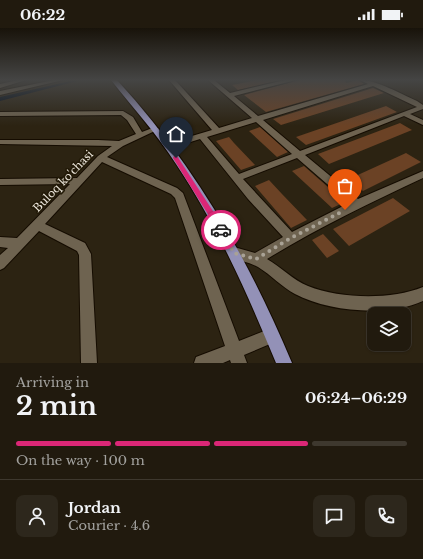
<!DOCTYPE html>
<meta charset="utf-8">
<style>
:root{--surface:#211a0e;--page:#2d271c;--text:#f1f3f6;--muted:#a2a19e;--line:#3e382e;--accent:#db2777}
body{margin:0;font-family:"Libre Baskerville",serif;background:var(--page);color:var(--text);height:100vh;display:flex;flex-direction:column;font-size:15px;white-space:nowrap}
*{box-sizing:border-box;margin:0}
p{font-size:13px;color:var(--muted)}
.icon{flex:none;width:22px;height:22px;fill:none;stroke:currentColor;stroke-width:2;stroke-linecap:round;stroke-linejoin:round}
.map{position:relative;height:335px;overflow:hidden}
.side{display:flex;flex-direction:column;background:var(--surface);flex:1}
.side>*{flex:none}
.fabs{position:absolute;left:367px;top:279px;display:grid;gap:8px}
.fabs a{display:grid;place-items:center;width:44px;height:44px;border-radius:8px;background:var(--surface);box-shadow:0 1px 3px #0004,0 0 0 1px var(--line);font-size:20px}
.pin{position:absolute;display:grid;place-items:center;width:34px;height:34px;color:#fff;margin:-41px -17px;border-radius:50% 50% 50% 0;rotate:-45deg;box-shadow:0 0 4px #0007}
.pin .icon{rotate:45deg}
.courier{position:absolute;display:grid;place-items:center;width:40px;height:40px;margin:-20px;border:3px solid #db2777;border-radius:50%;background:#fff;color:#222;box-shadow:0 1px 5px #0007}
.overview em{font-style:normal;font-weight:700}
.overview div{display:flex;flex-direction:column-reverse}
.overview{display:flex;align-items:center;justify-content:space-between;height:68px;padding:0 16px}
h1{font-size:26px;font-weight:700;line-height:30px}
.bar{display:grid;grid-template-columns:repeat(4,1fr);gap:6px 4px;align-content:center;height:48px;padding:0 16px}
.bar i{height:5px;border-radius:3px;background:var(--line)}
.bar .active{background:var(--accent)}
.bar p{grid-column:span 4}
.line{display:flex;align-items:center;gap:10px;padding:0 16px;border-top:1px solid var(--line)}
.line div{flex:1}
.round{display:grid;place-items:center;flex:none;width:42px;height:42px;border-radius:8px;background:var(--page)}
.status{display:flex;justify-content:space-between;align-items:center;height:28px;padding:0 20px;background:var(--surface);direction:ltr}
.status svg{height:11px;fill:currentColor}
.map>svg:first-child{display:block}
.lines{fill:none;stroke-linecap:round;stroke-linejoin:round}
.canal{fill:#000d1c;fill-rule:evenodd}
.building{fill:#6b4225}
.minor-casing{stroke:#150c00;stroke-width:2}
.major-casing{stroke:#150c00;stroke-width:2}
.minor{fill:#6e6350;fill-rule:evenodd}
.major{fill:#9391b7;fill-rule:evenodd}
.route{fill:#db2777}
.done{stroke:#a9a295;stroke-width:4;stroke-dasharray:0 7.2}
.labels{text-anchor:middle;dominant-baseline:central;stroke-width:3.5;stroke-linejoin:round;paint-order:stroke}
.street-label{font-size:11px;fill:#ede7dc;stroke:#231a08}
</style>
<div class="status"><b>06:22</b><svg viewBox="0 0 49 12"><path d="M0 12V9h3v3zM5 12V6h3v6zM10 12V3h3v9zM15 12V0h3v12zM26 1h20v11H26zM47 4h2v5h-2z"/></svg></div>
<div class="map">
<svg width="423" height="335" viewBox="0 0 423 335">
<rect width="100%" height="100%" fill="#2c2312"/>
<g class="lines">
<path class="canal" d="M75 52H81L0 73V69Z"/>
</g>
<path class="building" d="M257 52H280L238 62 232 57Z
M300 52H345L346 55 358 52 364 56 266 84 244 67Z
M373 60 384 65 281 97 273 91Z
M386 78 397 84 306 117 296 109Z
M400 95 412 102 329 136 318 126Z
M260 99 288 124 277 129 249 103Z
M229 109 234 115 255 137 241 142 216 113Z
M406 125 421 134 363 163 349 151Z
M304 138 345 174 332 180 292 143Z
M269 152 282 166 307 192 291 200 255 158Z
M393 170 410 183 349 218 333 201Z
M323 206 339 223 327 230 312 212Z"/>
<g class="lines">
<g class="minor-casing">
<path id="minor" d="M18 52H26L0 60V56Z
M54 52H63L0 67V63Z
M169 52H175L219 100 252 90 208 52H214L230 65 285 52H293L292 53 234 68 258 88 368 56 360 52C377 52 401 66 417 73L423 77V81L410 86 423 92V97L404 88 305 127 358 171 423 143V150C370 175 317 200 267 231 281 239 293 252 308 258 341 271 391 272 423 259V273C389 289 329 284 295 266 282 259 271 247 258 239 249 234 239 233 230 229L228 225 230 221 234 219 255 225 283 209 248 171 200 111 168 121 165 120V116L212 102ZM373 58 417 79 300 123 263 92ZM256 94 292 126 239 146 207 109ZM297 130 349 175 292 204 243 151Z
M123 83 133 89 142 104 155 99 159 101 123 118 107 129 177 160 183 165 239 313 272 300 277 303 280 308 277 313 244 327 247 335H231L230 332 223 335H194L196 329 225 318 175 170 171 166 102 134 45 196 85 215 91 226 97 335H81L79 227 77 223 39 203 4 240 0 242V227L8 220 0 219V209L17 210 70 156 0 157V151L77 150 98 128 112 118 0 116V112H98L119 113 136 106 127 92 121 87 0 88V84Z"/>
</g>
<g class="major-casing">
<path id="major" d="M111 52H117C194 136 248 230 292 335H276C247 265 218 199 176 136 157 106 133 80 111 52Z"/>
</g>
<use href="#minor" class="minor"/>
<use href="#major" class="major"/>
</g>
<linearGradient id="sky" x2="0" y2="1"><stop stop-color="#18130a"/><stop offset="0.53" stop-color="#454544"/><stop offset="1" stop-color="#454544" stop-opacity="0"/></linearGradient>
<rect width="423" height="98" fill="url(#sky)"/>
<path class="route" d="M174 128H177L224 200V204H219L173 130Z"/>
<g class="lines">
<path class="done" d="M221 202 234 225 256 231 291 210 345 182"/>
</g>
<g class="labels">
<g class="street-label">
<text transform="translate(63 153) rotate(-46)">Buloq ko'chasi</text>
</g>
</g>
</svg>
<div class="fabs">
<a><svg class="icon" aria-label="layers" viewBox="0 0 24 24"><path d="M12 4l9 5-9 5-9-5zM3 14l9 5 9-5"/></svg></a>
</div>
<div class="pin" style="left:345px;top:182px;background:#ea580c"><svg class="icon" aria-label="bag" viewBox="0 0 24 24"><path d="M5 8h14l-1 12H6zM9 8a3 3 0 0 1 6 0"/></svg></div>
<div class="pin" style="left:176px;top:130px;background:#1f2937"><svg class="icon" aria-label="home" viewBox="0 0 24 24"><path d="M3 11l9-7 9 7M6 9v11h12V9"/></svg></div>
<div class="courier" style="left:221px;top:202px"><svg class="icon" aria-label="car" viewBox="0 0 24 24"><path d="M5 17H2v-5l4-1 3-4h7l3 4 3 1v5h-3M9 17h6M6 11h13"/><circle cx="7" cy="17" r="2"/><circle cx="17" cy="17" r="2"/></svg></div>
</div>
<section class="side">
<div class="overview"><div><h1>2 min</h1><p>Arriving in</p></div><em>06:24–06:29</em></div>
<div class="bar"><i class="active"></i><i class="active"></i><i class="active"></i><i></i><p>On the way · 100 m</p></div>
<div class="line" style="height:72px"><a class="round"><svg class="icon" aria-label="person" viewBox="0 0 24 24"><circle cx="12" cy="8" r="4"/><path d="M4 21q1-7 8-7t8 7"/></svg></a><div><b>Jordan</b><p>Courier · 4.6</p></div><a class="round"><svg class="icon" aria-label="chat" viewBox="0 0 24 24"><path d="M4 5h16v11H9l-5 4z"/></svg></a><a class="round"><svg class="icon" aria-label="phone" viewBox="0 0 24 24"><path d="M5 4h4l2 5-3 2q2 4 5 5l2-3 5 2v4C11 20 4 13 5 4z"/></svg></a></div>
</section>
